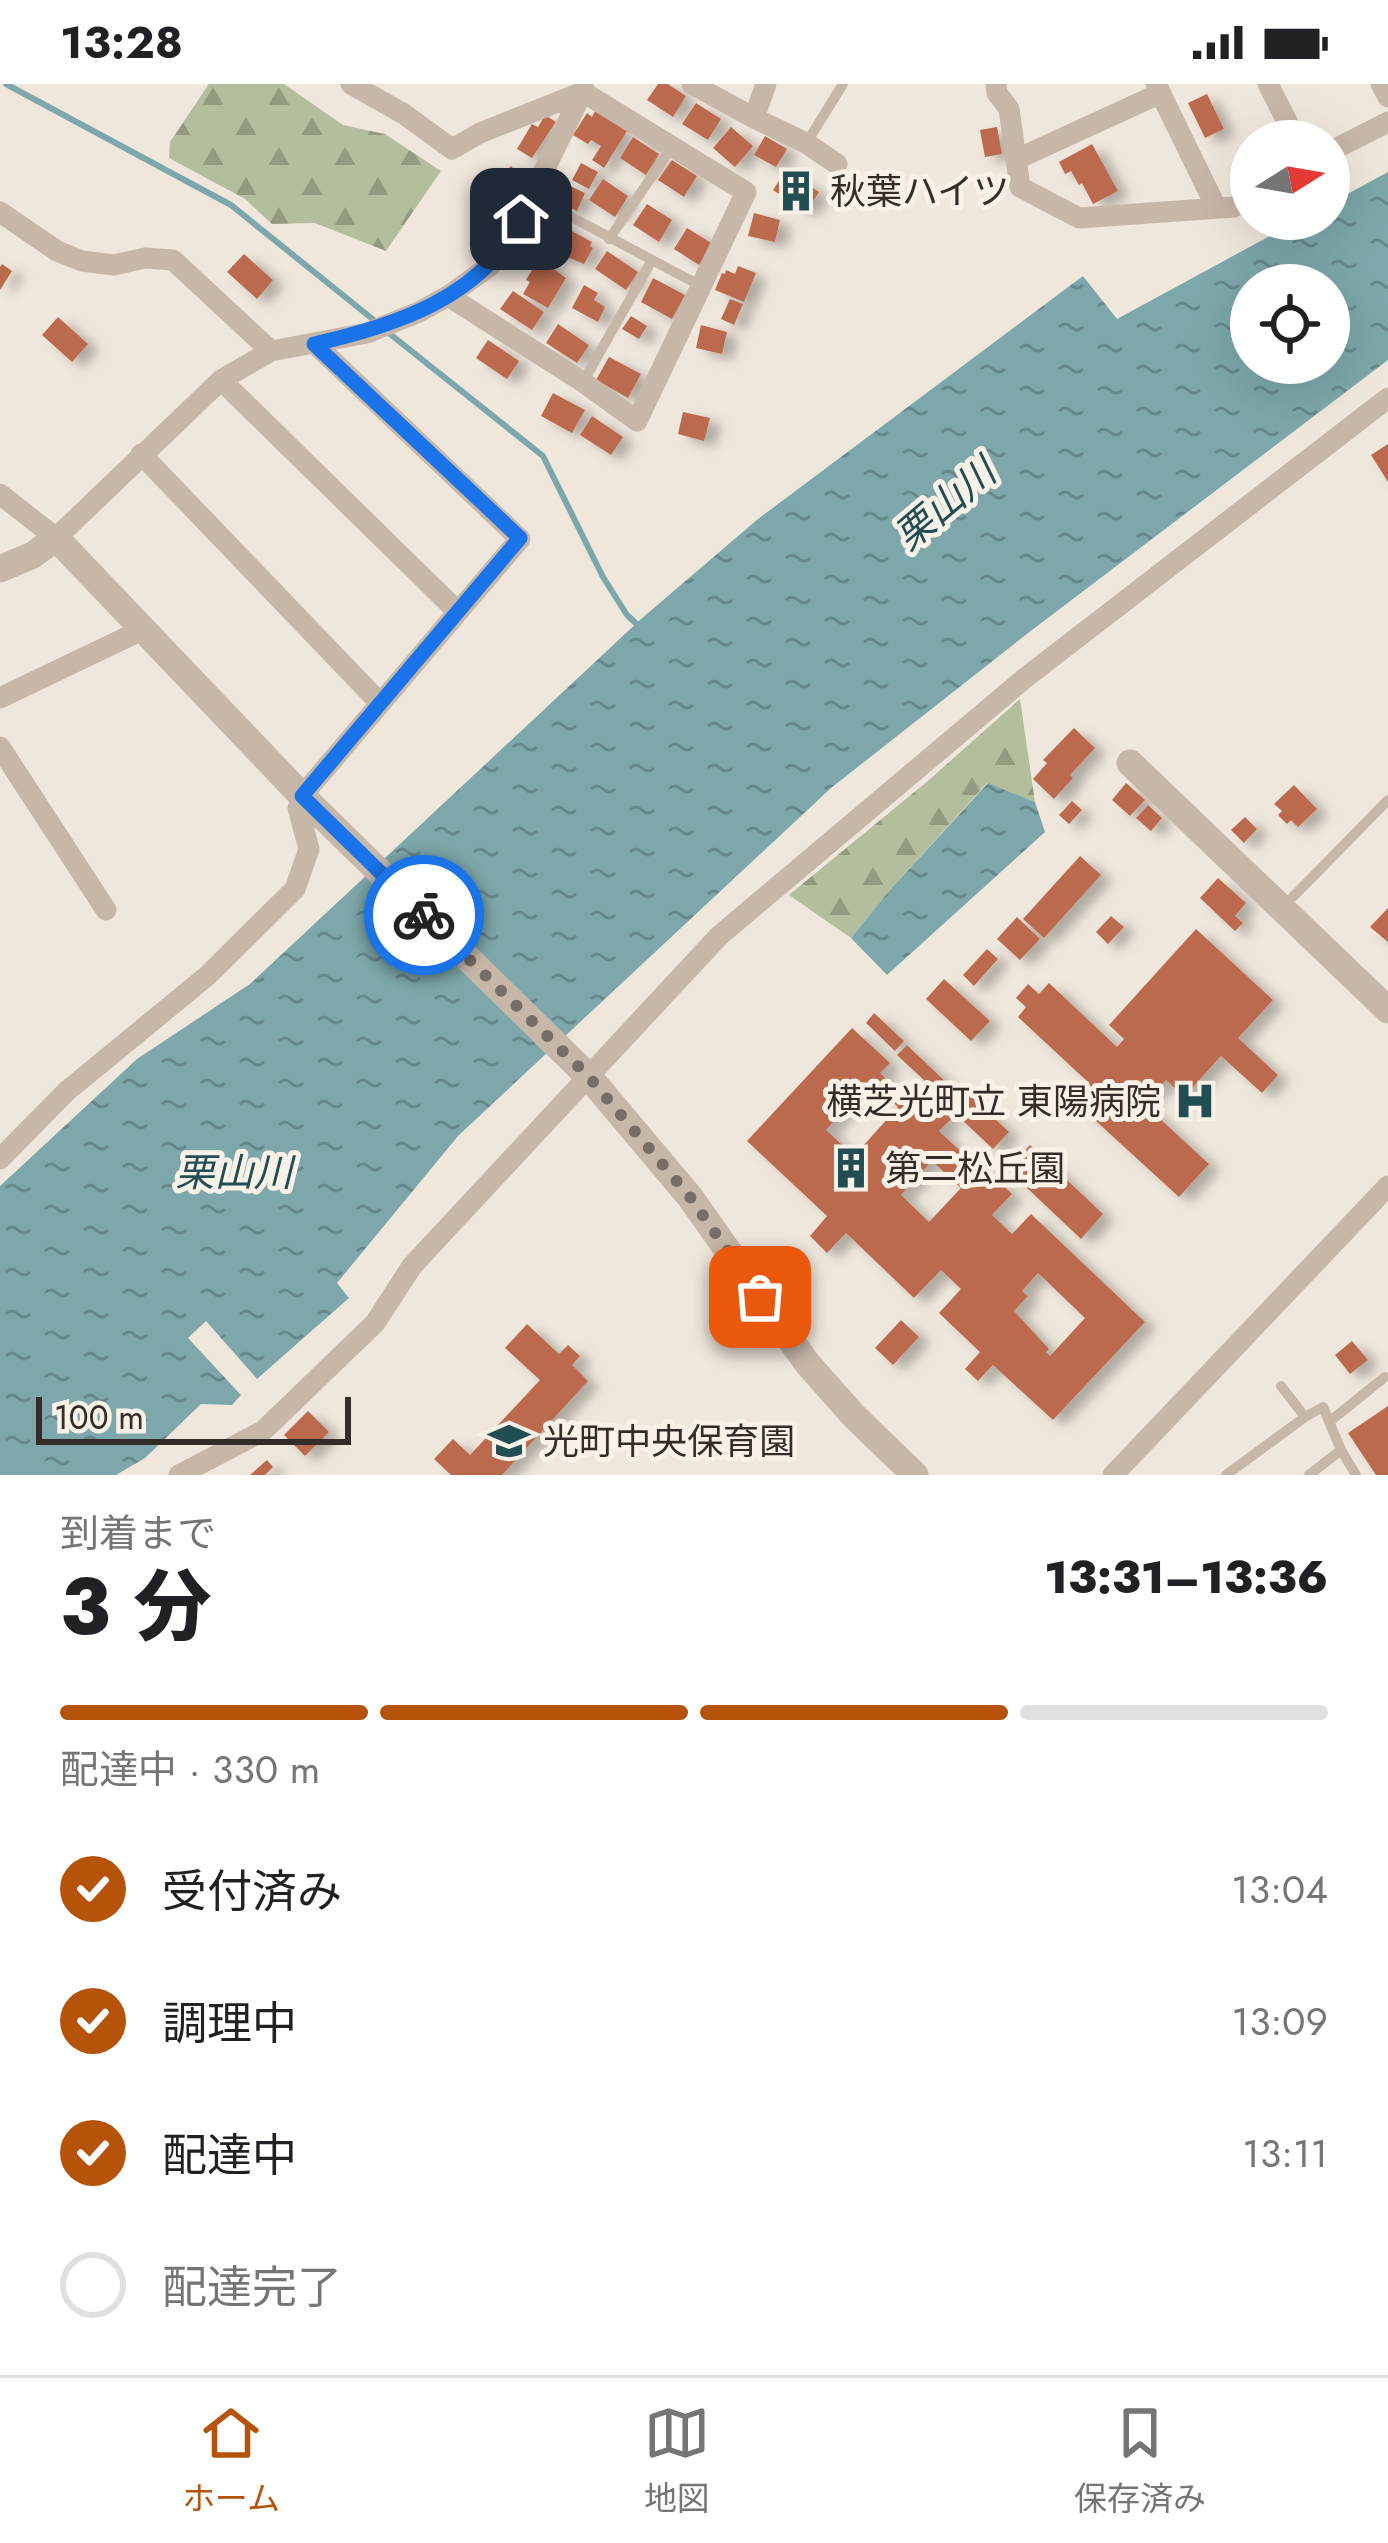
<!DOCTYPE html>
<html lang="ja">
<meta charset="utf-8">
<style>
:root{--surface:#fff;--page:#f6f6f6;--text:#202124;--muted:#757577;--line:#e0e0e0;--accent:#b45309}
body{margin:0;font-family:Jost,"Noto Sans JP",sans-serif;background:var(--page);color:var(--text);height:100vh;display:flex;flex-direction:column;font-size:45px;white-space:nowrap}
*{box-sizing:border-box;margin:0}
p{font-size:39px;color:var(--muted)}
.icon{flex:none;width:66px;height:66px;fill:none;stroke:currentColor;stroke-width:2;stroke-linecap:round;stroke-linejoin:round}
.map{position:relative;height:1391px;overflow:hidden}
.drawer{display:flex;flex-direction:column;background:var(--surface);flex:1}
.drawer>*{flex:none}
.needle{width:78px;rotate:79deg}
.fabs{position:absolute;left:1230px;top:36px;display:grid;gap:24px}
.fabs a{display:grid;place-items:center;width:120px;height:120px;border-radius:50%;background:var(--surface);box-shadow:0 12px 48px #0002;font-size:60px}
.scale{position:absolute;left:36px;bottom:30px;width:315px;box-sizing:border-box;padding-left:12px;border:6px solid #342c28;border-top:0;font-size:33px;line-height:42px;white-space:nowrap;color:#342c28;-webkit-text-stroke:9px #f8f1e8;paint-order:stroke}
.pin{position:absolute;display:grid;place-items:center;width:102px;height:102px;color:#fff;margin:-51px;border-radius:24px;box-shadow:0 6px 18px #0006}
.courier{position:absolute;display:grid;place-items:center;width:120px;height:120px;margin:-60px;border:9px solid #1a73e8;border-radius:50%;background:#fff;color:#222;box-shadow:0 3px 15px #0007}
.head em{font-style:normal;font-weight:800}
.head div{display:flex;flex-direction:column-reverse}
.head{display:flex;align-items:center;justify-content:space-between;height:204px;padding:0 60px}
h1{font-size:78px;font-weight:800;line-height:90px}
.bar{display:grid;grid-template-columns:repeat(4,1fr);gap:18px 12px;align-content:center;height:144px;padding:0 60px}
.bar i{height:15px;border-radius:9px;background:var(--line)}
.bar .on{background:var(--accent)}
.bar p{grid-column:span 4}
ol{padding:0 60px;list-style:none}
li{display:flex;align-items:center;gap:36px;height:132px}
li p{margin-inline-start:auto}
li .icon{padding:12px;border-radius:50%;background:var(--accent);color:#fff;stroke-width:4}
li:last-child{color:var(--muted)}
li i{width:66px;height:66px;border:6px solid var(--line);border-radius:50%}
.status{display:flex;justify-content:space-between;align-items:center;height:84px;padding:0 60px;background:var(--surface);direction:ltr}
.status svg{height:33px;fill:currentColor}
.tab-bar{display:flex;justify-content:space-around;align-items:center;height:168px;border-top:3px solid var(--line);background:var(--surface);font-size:33px;color:var(--muted)}
.tab-bar a{display:grid;justify-items:center;gap:6px}
.tab-bar .on{color:var(--accent)}
.map>svg:first-child{display:block}
.forest{fill:url(#forest-firs)}
.water{fill:url(#water-ripples);fill-rule:evenodd}
.lines{fill:none;stroke-linecap:round;stroke-linejoin:round}
.stream{stroke:#7da7aa;stroke-width:6}
.building{fill:#bc6b4e;fill-rule:evenodd;filter:url(#shadow)}
.service{stroke:#c7b7a9;stroke-width:10}
.minor{stroke:#c7b7a9;stroke-width:21}
.tertiary{stroke:#c7b7a9;stroke-width:27}
.done{stroke:#766d67;stroke-width:12;stroke-dasharray:0 21.6}
.route{stroke:#1a73e8;stroke-width:15}
.labels{text-anchor:middle;dominant-baseline:central;stroke-width:10;stroke-linejoin:round;paint-order:stroke}
.poi-label{font-size:36px;fill:#342c28;stroke:#f8f1e8;text-anchor:start}
.water-label{font-size:39px;font-style:italic;fill:#214e53;stroke:#f8f1e8}
</style>
<div class="status"><b>13:28</b><svg viewBox="0 0 49 12"><path d="M0 12V9h3v3zM5 12V6h3v6zM10 12V3h3v9zM15 12V0h3v12zM26 1h20v11H26zM47 4h2v5h-2z"/></svg></div>
<div class="map">
<svg width="1388" height="1391" viewBox="0 0 1388 1391">
<defs>
<pattern id="forest-firs" width="22" height="20" patternUnits="userSpaceOnUse" patternTransform="scale(3)"><rect width="22" height="20" fill="#b2be9d"/><path d="M5 1l3.5 6h-7zM16 11l3.5 6h-7z" fill="#929b80"/></pattern>
<pattern id="water-ripples" width="26" height="14" patternUnits="userSpaceOnUse" patternTransform="scale(3)"><rect width="26" height="14" fill="#7da7aa"/><path d="M2 4q2-2 4 0t4 0M15 11q2-2 4 0t4 0" fill="none" stroke="#67888a"/></pattern>
<filter id="shadow"><feDropShadow dx="11" dy="6" stdDeviation="6" flood-color="#0004"/></filter>
</defs>
<rect width="100%" height="100%" fill="#f0e7dc"/>
<path class="forest" d="M209 0H284L343 41 385 50 441 87 386 167 315 139 272 140 245 115 169 74 170 58Z
M1020 615 1035 718 987 699 889 807 851 854 789 811 929 696Z"/>
<path class="water" d="M1388 88V276L1032 546 831 704 458 1052 337 1199 349 1214 257 1295 206 1237 188 1254 241 1311 232 1321 201 1320 145 1374 116 1391H0V1102L137 975 250 900 641 535 758 435 1083 192 1117 235 1301 135H1329V120ZM1251 201H1329V279H1251Z
M988 699 1035 718 1045 748 887 891 851 854 889 807Z"/>
<g class="lines">
<path class="stream" d="M6 0 231 121 375 237
M385 246 543 372 603 493 627 531 641 544"/>
</g>
<path class="building" d="M658 0H668L686 12 673 33 647 16Z
M1207 10 1224 45 1205 54 1188 19Z
M696 19 721 35 708 56 682 40Z
M595 27 627 47 604 84 592 76 601 62 591 56 588 60 573 51 587 29 592 33Z
M545 31 556 38 532 74 517 65 532 40 538 43Z
M1272 42 1279 57H1255L1253 51Z
M731 43 753 62 735 83 713 64Z
M997 43 1002 70 985 73 980 46Z
M765 52 787 65 776 83 754 71Z
M633 53 659 70 646 91 620 74Z
M1092 60 1118 107 1093 120 1082 99 1079 101 1071 87 1065 90 1059 78Z
M672 76 697 92 684 113 658 96Z
M581 79 598 88 589 105 572 96Z
M511 82 527 99 504 122 499 117 494 122 483 110Z
M786 86 819 108 806 128 773 106Z
M603 95 628 112 615 133 589 116Z
M568 101 585 109 577 127 559 118Z
M647 120 672 136 659 158 633 141Z
M754 129 780 136 775 158 748 152Z
M534 134 547 140 537 159 524 153Z
M555 138 592 158 590 162 593 164 584 180 542 162Z
M687 144 713 160 699 181 674 165Z
M607 167 638 188 626 206 595 185Z
M244 170 273 196 257 215 227 188Z
M539 174 566 194 548 224 523 210 530 198 526 196Z
M2 180 12 187 0 206V183Z
M738 182 756 189 744 218 715 206 722 189 725 190 726 186 735 190Z
M653 194 685 211 672 235 641 218Z
M584 201 598 209 594 216 605 223 598 238 572 224Z
M513 207 544 228 532 246 500 225Z
M730 215 743 220 734 241 721 235Z
M631 232 647 242 639 255 622 245Z
M58 233 88 260 72 278 42 251Z
M558 240 589 261 577 279 546 259Z
M701 241 727 248 722 270 696 264Z
M488 256 519 277 507 295 476 274Z
M609 273 641 290 628 314 596 296Z
M553 309 585 326 572 349 541 332Z
M683 328 710 334 704 357 678 350Z
M592 332 623 353 611 371 580 351Z
M1388 360V398L1371 371Z
M1074 644 1095 664 1070 691 1073 694 1054 715 1033 695 1047 679 1043 676Z
M1126 699 1145 716 1130 732 1112 716Z
M1294 701 1317 725 1298 743 1291 736 1287 740 1278 731 1282 727 1274 720Z
M1072 717 1082 726 1069 740 1059 731Z
M1148 721 1162 734 1151 747 1136 734Z
M1245 733 1257 745 1244 759 1231 746Z
M1080 772 1101 791 1044 854 1023 835Z
M1218 794 1246 819 1235 832 1243 839 1235 847 1200 814Z
M1388 824V858L1370 843Z
M1111 832 1124 843 1108 860 1096 848Z
M1017 833 1040 855 1020 876 997 855Z
M1196 845 1273 916 1238 954 1278 991 1262 1009 1221 972 1184 1013 1166 996 1144 1020 1209 1080 1179 1113 1073 1016 1089 999 1018 933 1026 923 1016 914 1028 900 1039 910 1049 899 1117 963 1124 955 1109 941Z
M987 865 998 875 974 902 963 891Z
M944 895 990 937 971 957 926 915Z
M874 929 904 957 895 967 866 939Z
M852 944 890 979 880 989 907 1015 918 1004 951 1035 939 1047 988 1093 991 1090 1012 1110 992 1131 1012 1150 1031 1130 1145 1238 1053 1336 993 1281 978 1297 965 1285 980 1268 939 1229 961 1205 941 1186 914 1214 846 1149 827 1169 810 1152 827 1132 747 1057ZM871 997 898 1023 854 1072 826 1046ZM932 1077 961 1104 929 1138 901 1111ZM1038 1189 1085 1234 1050 1272 1046 1268 1049 1265 1014 1227 1028 1212 1022 1207Z
M907 961 949 1001 940 1011 897 971Z
M958 1000 1009 1048 993 1065 942 1017Z
M1030 1061 1103 1130 1081 1155 1007 1085Z
M901 1236 919 1253 893 1281 875 1264Z
M527 1240 559 1270 568 1261 580 1272 572 1281 588 1297 502 1391H451L434 1375 453 1355 470 1371 540 1296 505 1264Z
M1352 1257 1368 1276 1350 1290 1335 1271Z
M1388 1322V1391H1376L1348 1349Z
M308 1327 329 1348 305 1372 284 1351Z
M267 1376 273 1383 265 1391H250Z"/>
<g class="lines">
<path class="service" d="M807 58 843 0
M532 112 701 202
M609 155 672 63
M583 298 651 178
M1284 822 1388 716
M1281 1302 1305 1333
M1329 1338 1385 1293
M1226 1391 1305 1333 1323 1323 1341 1366 1356 1391
M1309 1391 1341 1366"/>
<path class="minor" d="M351 0 404 30 452 65 480 49 583 8 746 108 637 337 583 298 448 212
M692 0 754 34
M766 0 754 34 806 59 837 80
M996 0 997 9 1009 25 1020 103 1079 134 1234 123 1251 113
M1156 0 1216 123
M1268 0 1297 57
M1381 0 1388 13
M1329 68 1388 38
M1017 75 1161 9
M0 128 57 167 82 177 114 181 145 174 173 176 271 267
M221 296 457 527
M141 370 379 618
M0 410 56 454 221 296 271 267 367 249 419 228 448 212 490 182 509 158 584 5
M0 614 144 545
M0 663 106 826
M0 1075 67 1007 207 892 295 805 309 765 298 724 302 712 520 455 314 259
M179 1391 263 1347 375 1239 412 1182 719 852 1025 594 1388 314
M1113 1391 1388 1102"/>
<path class="tertiary" d="M0 485 33 471 56 454 302 712 589 993 690 1113 807 1279 854 1332 915 1391
M1130 679 1388 926"/>
</g>
<g class="lines">
<path class="done" d="M424 831 589 993 690 1113 760 1213"/>
<path class="route" d="M424 831 302 712 520 454 314 260C394 242 482 214 521 135"/>
</g>
<defs>
<g id="building-bare" transform="scale(3.24)"><path d="M-4-6H4V6H1V3H-1V6H-4ZM-2.5-4.3h1.7v1.8h-1.7ZM.8-4.3h1.7v1.8H.8ZM-2.5-1h1.7V.8h-1.7ZM.8-1h1.7V.8H.8Z" fill="#214e53" stroke="#f8f1e8" stroke-width="2.5" paint-order="stroke"/></g>
<g id="hospital-bare" transform="scale(3.24)"><path d="M-5-5h3v3.5h4V-5h3V5h-3V1.5h-4V5h-3Z" fill="#214e53" stroke="#f8f1e8" stroke-width="2.5" paint-order="stroke"/></g>
<g id="school-bare" transform="scale(3.24)"><path d="M0-5L7-2L0 1L-7-2ZM-4 1L0 2.5L4 1V4Q0 6-4 4Z" fill="#214e53" stroke="#f8f1e8" stroke-width="2.5" paint-order="stroke"/></g>
</defs>
<g fill-rule="evenodd">
<use href="#building-bare" x="796" y="107"/>
<use href="#hospital-bare" x="1195" y="1017"/>
<use href="#building-bare" x="851" y="1084"/>
<use href="#school-bare" x="509" y="1357"/>
</g>
<g class="labels">
<g class="poi-label">
<text x="830" y="107">秋葉ハイツ</text>
<text x="1161" y="1017" text-anchor="end">横芝光町立 東陽病院</text>
<text x="885" y="1084">第二松丘園</text>
<text x="543" y="1357">光町中央保育園</text>
</g>
<g class="water-label">
<text transform="translate(945 420) rotate(-40)">栗山川</text>
<text x="234" y="1088">栗山川</text>
</g>
</g>
</svg>
<div class="fabs">
<a><svg class="needle" viewBox="-14 -14 28 28"><path d="M0-13l5 13h-10z" fill="#e53935"/><path d="M0 13l5-13h-10z" fill="#757577"/></svg></a>
<a><svg class="icon" aria-label="locate" viewBox="0 0 24 24"><circle cx="12" cy="12" r="6"/><path d="M12 2v4M12 18v4M2 12h4M18 12h4"/></svg></a>
</div>
<div class="scale">100 m</div>
<div class="pin" style="left:760px;top:1213px;background:#ea580c"><svg class="icon" aria-label="bag" viewBox="0 0 24 24"><path d="M5 8h14l-1 12H6zM9 8a3 3 0 0 1 6 0"/></svg></div>
<div class="pin" style="left:521px;top:135px;background:#1f2937"><svg class="icon" aria-label="home" viewBox="0 0 24 24"><path d="M3 11l9-7 9 7M6 9v11h12V9"/></svg></div>
<div class="courier" style="left:424px;top:831px"><svg class="icon" aria-label="bike" viewBox="0 0 24 24"><circle cx="6" cy="16" r="4"/><circle cx="18" cy="16" r="4"/><path d="M6 16l4-8h5l3 8M10 8l3 8H6M13 5h3"/></svg></div>
</div>
<section class="drawer">
<div class="head"><div><h1>3 分</h1><p>到着まで</p></div><em>13:31–13:36</em></div>
<div class="bar"><i class="on"></i><i class="on"></i><i class="on"></i><i></i><p>配達中 · 330 m</p></div>
<ol>
<li><svg class="icon" aria-label="check" viewBox="0 0 24 24"><path d="M5 12l5 5 9-10"/></svg>受付済み<p>13:04</p></li>
<li><svg class="icon" aria-label="check" viewBox="0 0 24 24"><path d="M5 12l5 5 9-10"/></svg>調理中<p>13:09</p></li>
<li><svg class="icon" aria-label="check" viewBox="0 0 24 24"><path d="M5 12l5 5 9-10"/></svg>配達中<p>13:11</p></li>
<li><i></i>配達完了</li>
</ol>
</section>
<nav class="tab-bar">
<a class="on"><svg class="icon" aria-label="home" viewBox="0 0 24 24"><path d="M3 11l9-7 9 7M6 9v11h12V9"/></svg>ホーム</a>
<a><svg class="icon" aria-label="map" viewBox="0 0 24 24"><path d="M3 6l6-2 6 2 6-2v14l-6 2-6-2-6 2zM9 4v14M15 6v14"/></svg>地図</a>
<a><svg class="icon" aria-label="saved" viewBox="0 0 24 24"><path d="M7 4h10v16l-5-4-5 4z"/></svg>保存済み</a>
</nav>
